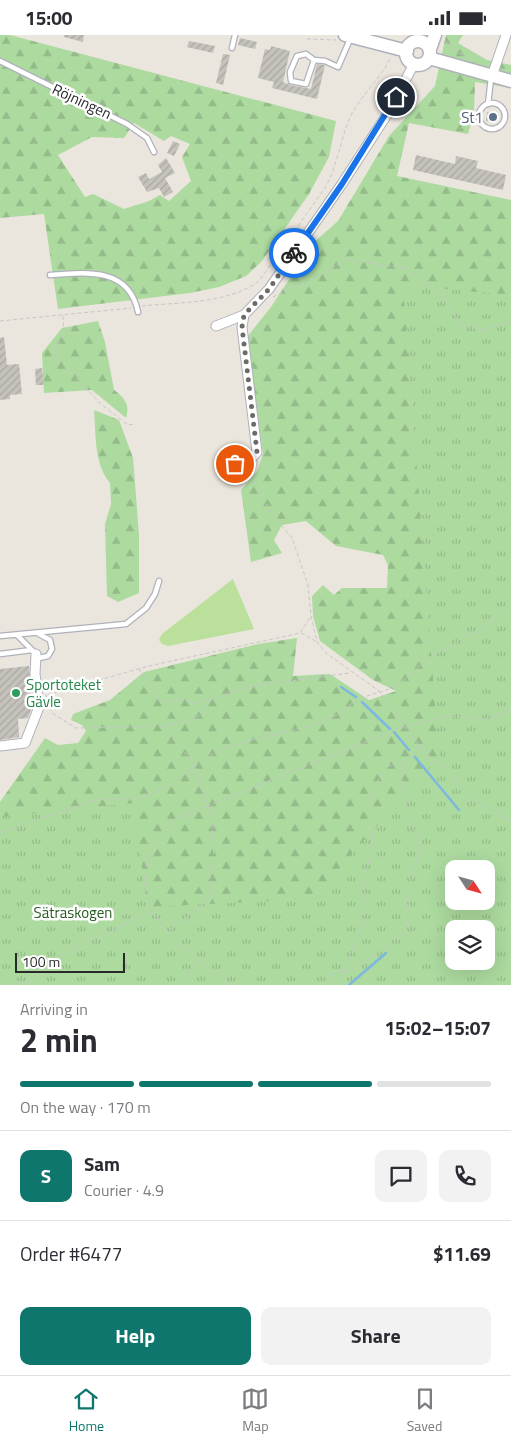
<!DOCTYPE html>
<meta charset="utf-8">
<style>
:root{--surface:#fff;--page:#f2f2f3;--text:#2b2b33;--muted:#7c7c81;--line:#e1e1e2;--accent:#0f766e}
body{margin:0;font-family:"Titillium Web",sans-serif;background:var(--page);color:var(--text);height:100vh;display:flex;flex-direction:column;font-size:19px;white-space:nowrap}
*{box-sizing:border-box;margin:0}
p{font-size:16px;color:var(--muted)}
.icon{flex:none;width:28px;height:28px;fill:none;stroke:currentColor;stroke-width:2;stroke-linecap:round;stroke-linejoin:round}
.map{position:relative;height:950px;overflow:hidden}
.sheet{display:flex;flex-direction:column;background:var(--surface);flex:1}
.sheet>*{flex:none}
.needle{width:32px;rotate:126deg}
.controls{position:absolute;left:445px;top:825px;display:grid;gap:10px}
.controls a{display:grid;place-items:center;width:50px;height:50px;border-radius:10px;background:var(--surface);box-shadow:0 5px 20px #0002;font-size:25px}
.scale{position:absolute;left:15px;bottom:12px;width:110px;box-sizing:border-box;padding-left:5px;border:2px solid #292929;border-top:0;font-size:14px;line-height:18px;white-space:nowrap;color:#292929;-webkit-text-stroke:4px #fff;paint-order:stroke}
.pin{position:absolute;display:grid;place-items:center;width:42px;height:42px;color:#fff;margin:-21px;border:2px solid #fff;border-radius:50%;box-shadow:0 1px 5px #0007}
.courier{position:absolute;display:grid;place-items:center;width:50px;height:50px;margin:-25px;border:4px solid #1a73e8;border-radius:50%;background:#fff;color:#222;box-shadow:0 1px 6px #0007}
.summary em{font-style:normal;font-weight:700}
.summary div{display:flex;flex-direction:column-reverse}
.summary{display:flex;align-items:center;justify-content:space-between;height:85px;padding:0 20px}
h1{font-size:32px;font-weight:700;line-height:38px}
.bar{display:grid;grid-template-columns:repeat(4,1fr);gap:8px 5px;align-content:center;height:60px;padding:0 20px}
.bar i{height:6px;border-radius:4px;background:var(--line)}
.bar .selected{background:var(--accent)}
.bar p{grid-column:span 4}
.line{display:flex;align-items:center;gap:12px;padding:0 20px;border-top:1px solid var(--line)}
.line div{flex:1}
.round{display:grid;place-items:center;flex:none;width:52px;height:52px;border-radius:10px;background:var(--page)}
.primary-button{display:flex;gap:10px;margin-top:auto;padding:10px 20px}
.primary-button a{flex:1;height:58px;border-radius:10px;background:var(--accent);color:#fff;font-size:20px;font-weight:700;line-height:58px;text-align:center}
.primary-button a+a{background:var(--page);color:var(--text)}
.status{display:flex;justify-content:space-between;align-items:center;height:35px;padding:0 25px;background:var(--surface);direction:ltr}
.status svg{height:14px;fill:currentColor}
.menu{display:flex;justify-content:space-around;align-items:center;height:70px;border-top:1px solid var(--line);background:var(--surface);font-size:14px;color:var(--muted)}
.menu a{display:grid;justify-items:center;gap:2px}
.menu .selected{color:var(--accent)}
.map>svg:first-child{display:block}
.forest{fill:url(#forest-firs);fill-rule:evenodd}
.park{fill:url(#park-tufts);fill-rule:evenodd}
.pitch{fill:#bbe09c}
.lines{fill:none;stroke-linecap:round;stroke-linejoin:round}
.stream{stroke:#7cb8df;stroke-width:2.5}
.building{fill:url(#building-hatch)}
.lane-casing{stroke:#b0b1bb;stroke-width:7}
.street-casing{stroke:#b0b1bb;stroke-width:11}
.secondary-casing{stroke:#b0b1bb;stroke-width:15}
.path{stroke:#c7c7c7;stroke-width:1;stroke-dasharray:4 2.5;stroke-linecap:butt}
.lane{stroke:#fff;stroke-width:4.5}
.street{stroke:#fff;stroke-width:9}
.secondary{stroke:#fff;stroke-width:12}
.done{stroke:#6d6b68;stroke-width:5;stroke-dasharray:0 9}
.route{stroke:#1a73e8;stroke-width:6}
.service-dot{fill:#5c6f8a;stroke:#fff;stroke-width:2}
.leisure-dot{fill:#2e9e5b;stroke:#fff;stroke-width:2}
.labels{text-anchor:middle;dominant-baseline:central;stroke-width:5;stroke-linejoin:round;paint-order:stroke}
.street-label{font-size:15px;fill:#292929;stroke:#fff}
.service-label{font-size:15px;fill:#4e5e75;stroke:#fff;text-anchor:end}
.leisure-label{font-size:15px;fill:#27864d;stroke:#fff;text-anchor:start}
.park-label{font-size:15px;fill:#275d22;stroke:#fff}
</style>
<div class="status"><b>15:00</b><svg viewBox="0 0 49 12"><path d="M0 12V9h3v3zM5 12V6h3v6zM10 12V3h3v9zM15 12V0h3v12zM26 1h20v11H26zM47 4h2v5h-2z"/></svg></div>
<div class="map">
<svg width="511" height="950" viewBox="0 0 511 950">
<defs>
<pattern id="forest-firs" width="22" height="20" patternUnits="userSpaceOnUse" patternTransform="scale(1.25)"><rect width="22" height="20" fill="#acda9f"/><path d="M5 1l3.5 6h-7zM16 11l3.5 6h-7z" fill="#94bb89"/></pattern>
<pattern id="park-tufts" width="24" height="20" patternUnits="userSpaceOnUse" patternTransform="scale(1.25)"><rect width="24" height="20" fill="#acda9f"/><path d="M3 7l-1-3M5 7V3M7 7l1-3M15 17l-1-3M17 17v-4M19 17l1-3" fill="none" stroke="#94bb89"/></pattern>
<pattern id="building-hatch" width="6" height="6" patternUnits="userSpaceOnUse" patternTransform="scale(1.25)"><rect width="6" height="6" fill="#c5c2bc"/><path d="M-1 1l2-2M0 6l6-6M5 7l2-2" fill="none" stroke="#a9a7a2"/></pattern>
</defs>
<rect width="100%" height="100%" fill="#eae6dd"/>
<path class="forest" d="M0 0H10L336 86 329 122 309 159 262 226 246 241 219 252 190 258 58 274 44 179 0 183ZM134 88 164 106 171 101 190 109 182 122 191 146 169 166 160 160 149 166 124 174 93 159 85 162 58 120 92 102 124 103Z
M446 0H463L458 8 487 25 511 30V53L475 47 474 78 468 99 409 88 397 141 511 165V950H0V767L45 703 58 710 78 708 86 696 82 690 71 685 73 679 110 665 144 637 258 609 297 603 293 641 330 639 369 665 396 656 373 645 320 606 313 581 312 561 323 550 334 560 342 553H387L388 530 383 520 336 511 306 486 282 490 274 505 282 518 251 527 241 455 258 435 263 418 247 302 271 272 313 208 338 186 389 101 435 51ZM454 834H486V866H454ZM454 894H486V926H454Z
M98 286 105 307 114 355C125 363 130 370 126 383L92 355 44 358 42 318 62 293Z
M94 375 119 385 133 423 139 500V558L118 567 107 561 105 489 111 469 110 448C94 429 96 399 94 375Z"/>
<path class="park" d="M403 250 511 260V950H0V782L134 768 147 872 311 864 439 722ZM454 834H486V866H454ZM454 894H486V926H454Z"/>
<path class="pitch" d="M233 544 254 594 168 611 162 609 159 605 162 599Z"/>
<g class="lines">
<path class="stream" d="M341 652 356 662
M362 667 390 694
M394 697 409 715
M415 722 459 775
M349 950 386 918"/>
</g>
<path class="building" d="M64 0H84L83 7 64 2Z
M240 3 257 7 255 14 238 10Z
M189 6 215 11 213 18 187 12Z
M271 11 290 16 283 47 290 50 311 54 317 29 325 30 317 64 272 53 274 47 258 43 265 14 270 15Z
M223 19 230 20 223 50 216 48Z
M487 77 496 78 495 87 486 86Z
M173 106 180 109 174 121 167 118Z
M416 120 455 129 456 121 478 126 476 133 506 140 503 155 413 135Z
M166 123 175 138 165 143 173 157 164 162 159 153 147 157 138 142 146 138 149 144 162 137 158 130Z
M4 302 7 330 19 329 22 359 10 360V364L0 365V303Z
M42 333 44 350H36L35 334Z
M29 631 32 672 28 683 18 684 19 702 0 705V634Z"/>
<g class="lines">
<g class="lane-casing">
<path id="lane" d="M232 13 235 0
M314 25 306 19 297 21 290 37 291 46 306 49 314 25 325 26 338 32 351 2
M0 26 127 89 147 103 154 117
M479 81a13 13 0 1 1 26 0a13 13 0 1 1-26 0Z
M488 69 491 43
M50 240C86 237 129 232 138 277
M17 600 32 615
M0 601 126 589 146 573 155 559 159 546
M0 619 32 615 39 623 48 621 52 614 50 605 39 599"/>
</g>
<g class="street-casing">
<path id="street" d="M492 41 506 0
M216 291 244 280
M235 429 250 425 257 417 242 292 244 280 269 254 342 149 388 78 414 29
M0 711 25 708 39 672 35 639 36 619"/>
</g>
<g class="secondary-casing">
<path id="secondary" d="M345 0 407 16
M406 18a12 12 0 1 1 24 0a12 12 0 1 1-24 0Z
M430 14 435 0
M429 23 511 46"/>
</g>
<path class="path" d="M307 4 336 5
M444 6 467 23
M450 9 457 0
M273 262 324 238 347 224 408 234 441 259 460 289 481 295 511 287
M142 271C180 267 228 269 259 246L325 153C338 130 340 104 351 80 362 59 381 43 391 22
M63 281 64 298 57 311 56 322 101 369 128 390 135 389
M0 286 131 273
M247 435 272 479 292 503 308 550 311 581 317 607 326 618 379 656 420 712 423 711 432 725 446 734 470 763 511 786
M301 598 317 607
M139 634 162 667 181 664 193 669 253 651 350 638
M210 664 203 677 195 684 164 691 76 693 52 678 46 660 149 631 300 598 311 581
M165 691 195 731 212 784 214 829 210 836 211 858 205 868 182 886 175 888 169 897
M0 798 88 767C108 762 128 766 148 760 178 751 197 724 226 713 258 700 295 698 328 684 340 680 348 669 360 664 374 657 389 657 401 647 412 639 421 627 433 620 460 605 491 592 511 568
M344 936 361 897 364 880V848L372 812 374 777 370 764 381 739 389 731 398 727H405
M10 950 29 947 64 919 151 877
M177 950 188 941 198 923
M233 950C172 908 104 856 175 784L405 691 449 681 484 684 511 675
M323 950 334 939 352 935 391 909 405 896 407 889 410 843 419 819V802L408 785 406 765 402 754V730L419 712"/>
<use href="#lane" class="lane"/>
<use href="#street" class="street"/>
<use href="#secondary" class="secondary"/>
</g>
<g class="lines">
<path class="done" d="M235 429 250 425 257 417 242 292 244 280 269 254 294 218"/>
<path class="route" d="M294 218 342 149 396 62"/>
</g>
<circle class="service-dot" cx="493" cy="82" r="5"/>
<circle class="leisure-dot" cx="16" cy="658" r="5"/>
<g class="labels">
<g class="street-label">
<text transform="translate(82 66) rotate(25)">Röjningen</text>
</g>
<g class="service-label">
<text x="483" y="82">St1</text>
</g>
<g class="leisure-label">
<text x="26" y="649">Sportoteket<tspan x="26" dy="17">Gävle</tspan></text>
</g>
<g class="park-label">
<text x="73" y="877">Sätraskogen</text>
</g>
</g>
</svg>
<div class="controls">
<a><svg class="needle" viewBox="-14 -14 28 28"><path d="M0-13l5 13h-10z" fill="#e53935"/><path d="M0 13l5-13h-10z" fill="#7c7c81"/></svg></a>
<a><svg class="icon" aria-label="layers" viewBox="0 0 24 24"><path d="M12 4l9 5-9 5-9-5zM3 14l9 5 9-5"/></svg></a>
</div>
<div class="scale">100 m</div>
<div class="pin" style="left:235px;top:429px;background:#ea580c"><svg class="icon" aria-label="bag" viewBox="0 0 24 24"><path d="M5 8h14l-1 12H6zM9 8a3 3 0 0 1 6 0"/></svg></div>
<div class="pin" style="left:396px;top:62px;background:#1f2937"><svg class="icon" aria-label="home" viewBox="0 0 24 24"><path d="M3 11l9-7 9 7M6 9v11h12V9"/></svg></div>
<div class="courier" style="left:294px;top:218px"><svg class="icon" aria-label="bike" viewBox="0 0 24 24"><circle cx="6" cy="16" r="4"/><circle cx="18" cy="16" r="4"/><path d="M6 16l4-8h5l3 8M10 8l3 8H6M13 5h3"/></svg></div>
</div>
<section class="sheet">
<div class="summary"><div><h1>2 min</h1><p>Arriving in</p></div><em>15:02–15:07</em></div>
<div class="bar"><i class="selected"></i><i class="selected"></i><i class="selected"></i><i></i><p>On the way · 170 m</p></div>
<div class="line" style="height:90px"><b class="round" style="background:var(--accent);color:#fff">S</b><div><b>Sam</b><p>Courier · 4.9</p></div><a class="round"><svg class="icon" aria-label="chat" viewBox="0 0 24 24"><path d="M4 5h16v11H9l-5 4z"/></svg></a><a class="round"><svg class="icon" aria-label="phone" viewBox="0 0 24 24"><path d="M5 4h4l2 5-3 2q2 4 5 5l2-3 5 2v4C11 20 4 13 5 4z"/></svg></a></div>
<div class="line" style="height:65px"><div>Order #6477</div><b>$11.69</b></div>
<div class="primary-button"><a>Help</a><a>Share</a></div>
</section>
<nav class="menu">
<a class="selected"><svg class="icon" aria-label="home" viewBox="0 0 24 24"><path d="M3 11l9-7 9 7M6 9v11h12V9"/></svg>Home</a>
<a><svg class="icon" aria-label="map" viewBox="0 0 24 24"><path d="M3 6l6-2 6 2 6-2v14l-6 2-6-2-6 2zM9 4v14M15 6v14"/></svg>Map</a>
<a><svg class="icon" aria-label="saved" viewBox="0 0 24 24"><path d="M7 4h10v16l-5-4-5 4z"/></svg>Saved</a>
</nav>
